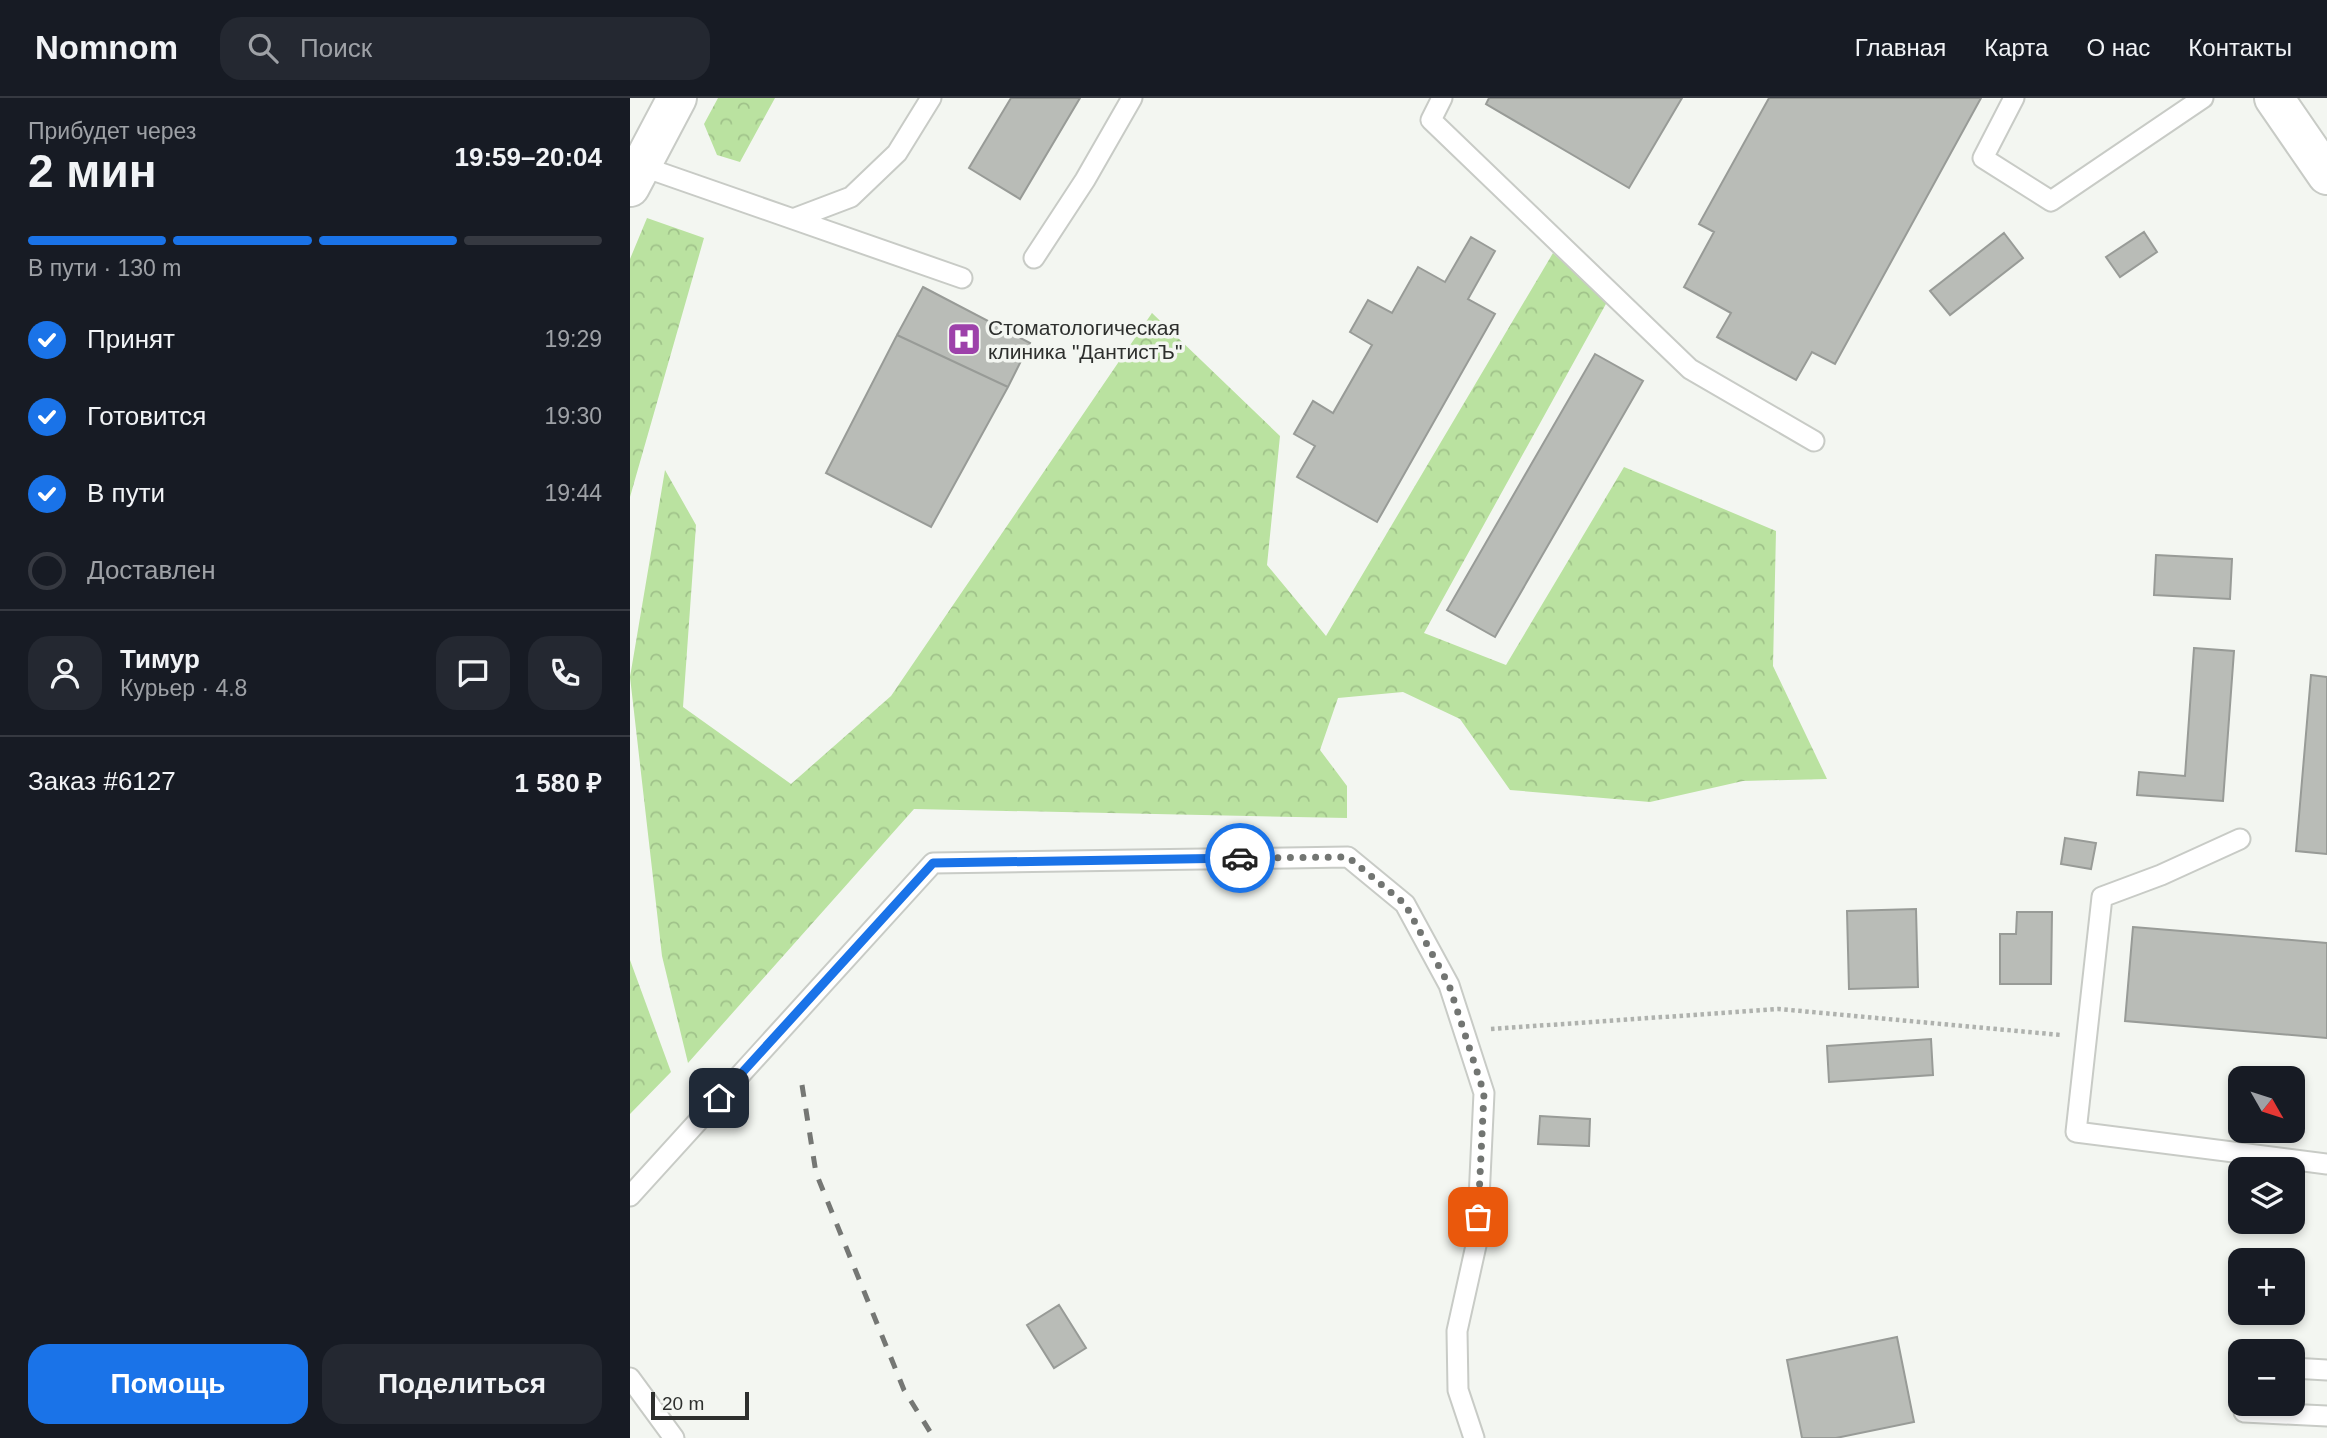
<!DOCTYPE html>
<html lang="ru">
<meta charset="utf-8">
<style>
:root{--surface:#171b24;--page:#242831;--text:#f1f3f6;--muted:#9ea1a6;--line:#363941;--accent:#1a73e8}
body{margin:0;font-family:Arial,sans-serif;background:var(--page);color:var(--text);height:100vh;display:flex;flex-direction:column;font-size:26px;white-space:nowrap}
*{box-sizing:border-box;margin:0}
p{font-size:23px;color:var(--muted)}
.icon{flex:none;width:38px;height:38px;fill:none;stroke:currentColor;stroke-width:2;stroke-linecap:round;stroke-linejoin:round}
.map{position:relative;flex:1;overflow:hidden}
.details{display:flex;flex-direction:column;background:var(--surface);width:630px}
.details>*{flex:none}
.needle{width:46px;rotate:129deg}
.controls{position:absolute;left:1598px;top:968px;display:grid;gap:14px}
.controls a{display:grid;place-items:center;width:77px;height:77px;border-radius:14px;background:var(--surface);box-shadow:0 4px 10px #0003;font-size:35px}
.scale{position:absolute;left:21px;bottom:18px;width:98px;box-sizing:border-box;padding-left:7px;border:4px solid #2d2f2d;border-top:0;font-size:19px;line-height:24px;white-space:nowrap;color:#2d2f2d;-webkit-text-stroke:5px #f3f6f1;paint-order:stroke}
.pin{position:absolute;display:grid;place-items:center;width:60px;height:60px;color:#fff;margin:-30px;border-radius:14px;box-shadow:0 4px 10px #0006}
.courier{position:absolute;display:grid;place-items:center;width:70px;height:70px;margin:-35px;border:5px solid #1a73e8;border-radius:50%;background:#fff;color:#222;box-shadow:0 2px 9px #0007}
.headline em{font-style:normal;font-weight:700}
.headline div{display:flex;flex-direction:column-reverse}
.headline{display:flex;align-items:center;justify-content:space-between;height:119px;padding:0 28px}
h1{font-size:46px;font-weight:700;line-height:52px}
.bar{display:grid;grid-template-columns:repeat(4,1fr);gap:10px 7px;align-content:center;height:84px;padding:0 28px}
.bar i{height:9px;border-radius:5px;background:var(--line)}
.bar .current{background:var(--accent)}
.bar p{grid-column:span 4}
.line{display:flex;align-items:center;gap:18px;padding:0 28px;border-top:2px solid var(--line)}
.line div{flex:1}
.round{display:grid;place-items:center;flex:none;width:74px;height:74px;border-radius:21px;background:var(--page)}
ol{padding:0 28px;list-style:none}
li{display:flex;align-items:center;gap:21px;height:77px}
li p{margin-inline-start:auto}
li .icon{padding:7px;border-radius:50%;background:var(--accent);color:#fff;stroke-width:4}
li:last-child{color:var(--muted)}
li i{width:38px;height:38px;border:4px solid var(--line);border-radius:50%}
.primary-button{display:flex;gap:14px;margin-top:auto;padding:14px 28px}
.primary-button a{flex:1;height:80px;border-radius:21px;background:var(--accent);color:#fff;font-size:28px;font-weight:700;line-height:80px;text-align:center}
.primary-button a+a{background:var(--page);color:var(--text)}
header{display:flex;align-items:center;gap:42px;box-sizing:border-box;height:98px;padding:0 35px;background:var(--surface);border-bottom:2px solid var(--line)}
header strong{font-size:33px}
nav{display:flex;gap:38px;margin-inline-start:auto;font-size:24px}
.search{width:490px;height:63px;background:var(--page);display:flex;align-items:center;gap:18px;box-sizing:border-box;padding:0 24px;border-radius:21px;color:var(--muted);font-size:26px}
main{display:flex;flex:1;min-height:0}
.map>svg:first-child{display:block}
.forest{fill:url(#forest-crowns)}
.building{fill:#b9bcb7;stroke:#989b97;stroke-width:2}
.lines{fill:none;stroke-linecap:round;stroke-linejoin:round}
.service-casing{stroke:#c8cbc6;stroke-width:23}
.tertiary-casing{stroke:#c8cbc6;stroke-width:42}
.path{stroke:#afb2ae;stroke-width:4.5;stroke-dasharray:3.5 3.5;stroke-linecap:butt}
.service{stroke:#fff;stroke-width:19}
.tertiary{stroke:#fff;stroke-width:38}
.rail{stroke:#757774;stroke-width:5;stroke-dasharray:12 12;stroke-linecap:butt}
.done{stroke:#727572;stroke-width:7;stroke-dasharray:0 12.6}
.route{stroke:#1a73e8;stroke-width:9}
.labels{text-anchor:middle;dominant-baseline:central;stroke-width:7;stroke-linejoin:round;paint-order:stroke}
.poi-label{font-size:21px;fill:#2d2f2d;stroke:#f3f6f1;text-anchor:start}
</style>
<header>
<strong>Nomnom</strong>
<div class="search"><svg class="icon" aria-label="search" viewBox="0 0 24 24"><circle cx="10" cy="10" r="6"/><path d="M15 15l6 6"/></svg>Поиск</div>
<nav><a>Главная</a><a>Карта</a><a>О нас</a><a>Контакты</a></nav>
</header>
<main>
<section class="details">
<div class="headline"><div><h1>2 мин</h1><p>Прибудет через</p></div><em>19:59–20:04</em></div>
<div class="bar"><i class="current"></i><i class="current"></i><i class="current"></i><i></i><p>В пути · 130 m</p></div>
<ol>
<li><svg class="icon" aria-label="check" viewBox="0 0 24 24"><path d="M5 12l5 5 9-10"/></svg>Принят<p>19:29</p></li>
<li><svg class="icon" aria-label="check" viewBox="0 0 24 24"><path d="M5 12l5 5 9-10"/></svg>Готовится<p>19:30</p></li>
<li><svg class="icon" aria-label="check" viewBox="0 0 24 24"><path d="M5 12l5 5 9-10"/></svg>В пути<p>19:44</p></li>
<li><i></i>Доставлен</li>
</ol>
<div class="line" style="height:126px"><a class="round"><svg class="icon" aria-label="person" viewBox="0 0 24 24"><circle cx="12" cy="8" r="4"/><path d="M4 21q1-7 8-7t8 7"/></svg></a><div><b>Тимур</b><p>Курьер · 4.8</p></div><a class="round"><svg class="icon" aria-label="chat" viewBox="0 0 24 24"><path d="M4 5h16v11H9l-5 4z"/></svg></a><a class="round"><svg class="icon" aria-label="phone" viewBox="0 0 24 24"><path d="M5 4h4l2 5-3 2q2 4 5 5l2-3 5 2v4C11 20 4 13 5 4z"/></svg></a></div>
<div class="line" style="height:91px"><div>Заказ #6127</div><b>1 580 ₽</b></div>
<div class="primary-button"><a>Помощь</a><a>Поделиться</a></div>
</section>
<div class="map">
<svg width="1697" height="1340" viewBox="0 0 1697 1340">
<defs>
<pattern id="forest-crowns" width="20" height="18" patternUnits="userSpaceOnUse" patternTransform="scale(1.75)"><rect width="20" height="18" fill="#bae2a0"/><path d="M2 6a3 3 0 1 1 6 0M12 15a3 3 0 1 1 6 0" fill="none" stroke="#a0c28a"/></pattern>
</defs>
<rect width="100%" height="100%" fill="#f3f6f1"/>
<path class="forest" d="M88 0H145L110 64 87 57 74 26Z
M17 120 74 140 0 399V161Z
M923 155 977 204 794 535 876 567 994 369 1146 433 1143 568 1197 681 1113 683 1020 704 880 692 830 621 773 594 708 600 690 652 717 688V720L284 711 58 965 32 858 0 579 35 372 66 427 53 609 161 686 261 598 522 215 650 338 637 467 696 538Z
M0 862 41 974 0 1016Z"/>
<path class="building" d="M381 0H450L390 101 339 70Z
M859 0H1052L999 90 856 6Z
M1139 0H1351L1205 266 1182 254 1166 282 1087 239 1101 215 1054 189 1084 134 1069 126Z
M1514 134 1527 154 1490 179 1476 159Z
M1374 135 1393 160 1320 217 1300 193Z
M841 139 865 153 838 201 865 216 747 424 667 379 685 348 664 336 683 303 703 315 742 247 720 234 738 202 762 215 788 169 815 184Z
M293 189 400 245 378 289 267 237Z
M267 237 378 289 301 429 196 375Z
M965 256 1013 283 865 539 817 512Z
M1526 457 1602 461 1600 501 1524 497Z
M1564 550 1604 553 1593 703 1507 697 1509 674 1555 678Z
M1681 577 1697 579V756L1666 753Z
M1435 740 1466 745 1461 771 1431 766Z
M1286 811 1288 889 1219 891 1217 813Z
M1387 814H1422L1421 886H1370V836H1386Z
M1503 829 1697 845V940L1495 923Z
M1301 941 1303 977 1199 984 1197 948Z
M910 1018 960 1021 959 1048 908 1046Z
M429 1207 456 1250 424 1270 397 1227Z
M1267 1239 1284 1324 1206 1340H1172L1157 1262Z"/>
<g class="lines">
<g class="service-casing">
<path id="service" d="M812 0 801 22 1060 271 1184 343
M1384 0 1353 60 1421 103 1573 0
M11 68 163 121 221 99 267 55 301 0
M163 121 332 180
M404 160 455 82 502 0
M1610 741 1531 777 1472 799 1446 1034 1697 1066
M0 1098 303 765 718 759 775 806 819 887 854 995 847 1143 827 1233 828 1292 844 1340
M1662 1270 1697 1272
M0 1280 44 1340
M1615 1306 1614 1314 1697 1318"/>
</g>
<g class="tertiary-casing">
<path id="tertiary" d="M1644 0 1697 77
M0 89 47 0"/>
</g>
<path class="path" d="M861 931 1149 911 1431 937"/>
<use href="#service" class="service"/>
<use href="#tertiary" class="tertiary"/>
<path class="rail" d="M172 987 186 1075 274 1292 304 1340"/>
</g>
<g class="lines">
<path class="done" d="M610 760 718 759 775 806 819 887 854 995 848 1119"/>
<path class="route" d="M89 1000 303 765 610 760"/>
</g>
<defs>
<g id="hospital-square" transform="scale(1.75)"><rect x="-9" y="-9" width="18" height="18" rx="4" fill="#9d41aa" stroke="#f3f6f1"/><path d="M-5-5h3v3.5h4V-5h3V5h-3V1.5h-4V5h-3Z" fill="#fff"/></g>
</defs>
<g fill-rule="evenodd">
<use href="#hospital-square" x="334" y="241"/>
</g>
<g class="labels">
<g class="poi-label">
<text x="358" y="229">Стоматологическая<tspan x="358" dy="24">клиника "ДантистЪ"</tspan></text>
</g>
</g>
</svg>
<div class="controls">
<a><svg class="needle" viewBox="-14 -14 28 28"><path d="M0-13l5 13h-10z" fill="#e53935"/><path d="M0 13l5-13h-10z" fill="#9ea1a6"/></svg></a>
<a><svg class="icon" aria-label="layers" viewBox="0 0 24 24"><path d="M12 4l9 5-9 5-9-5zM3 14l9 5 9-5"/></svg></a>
<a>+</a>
<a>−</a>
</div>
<div class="scale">20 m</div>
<div class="pin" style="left:848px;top:1119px;background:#ea580c"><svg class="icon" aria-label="bag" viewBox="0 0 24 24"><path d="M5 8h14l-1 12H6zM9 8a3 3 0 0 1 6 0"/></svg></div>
<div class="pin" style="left:89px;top:1000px;background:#1f2937"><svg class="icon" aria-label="home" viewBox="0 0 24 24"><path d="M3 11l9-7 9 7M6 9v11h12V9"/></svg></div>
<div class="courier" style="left:610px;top:760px"><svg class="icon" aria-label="car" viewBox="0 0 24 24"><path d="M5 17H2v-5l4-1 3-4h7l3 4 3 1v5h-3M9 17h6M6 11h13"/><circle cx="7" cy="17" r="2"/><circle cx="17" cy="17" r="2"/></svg></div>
</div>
</main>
